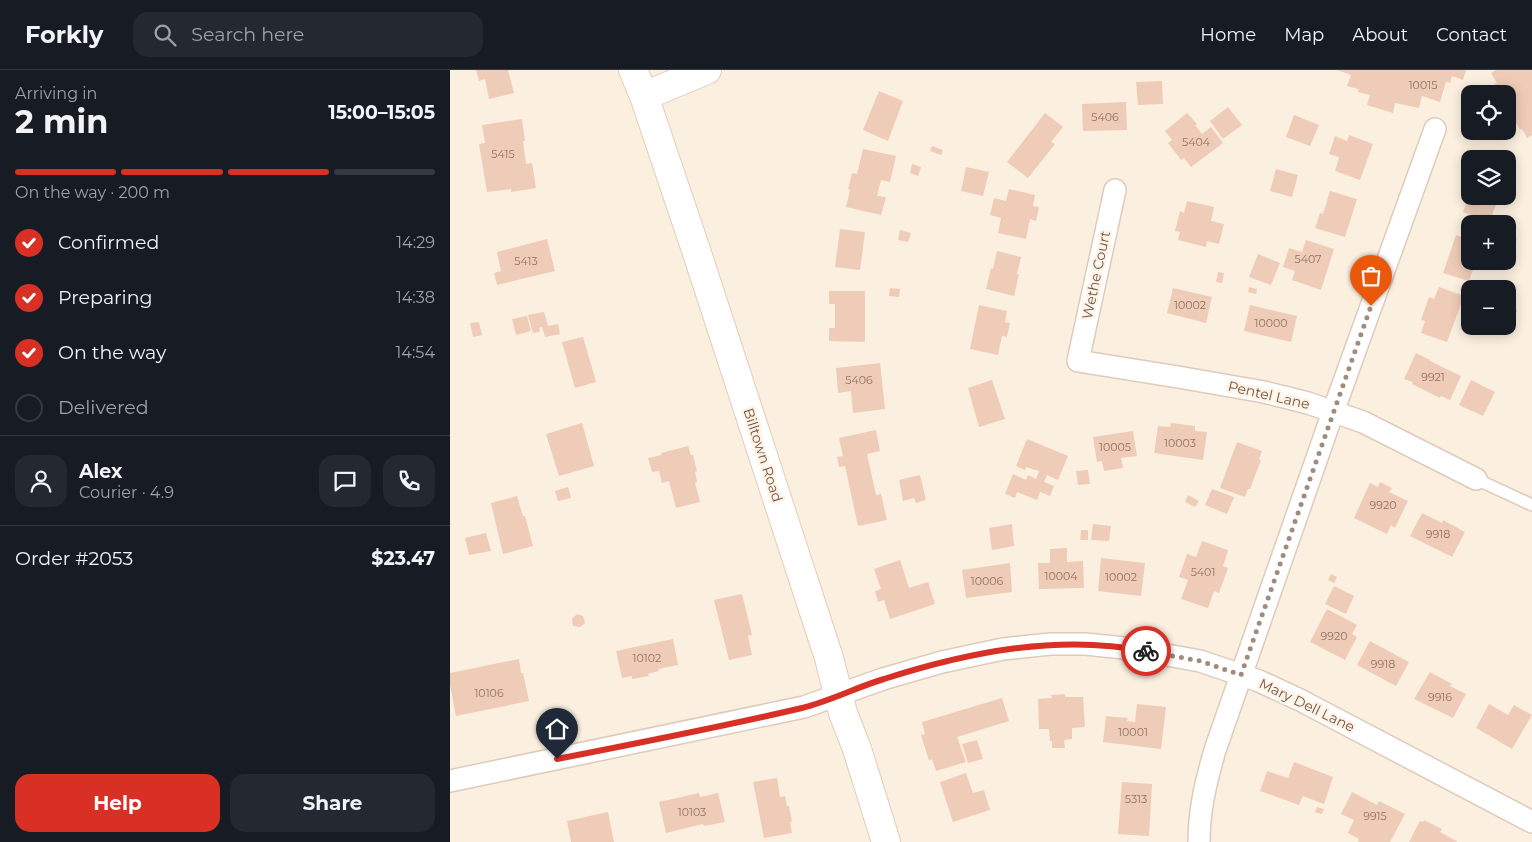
<!DOCTYPE html>
<meta charset="utf-8">
<style>
:root{--surface:#171b24;--page:#242831;--text:#f1f3f6;--muted:#9ea1a6;--line:#363941;--accent:#d93025}
body{margin:0;font-family:Montserrat,sans-serif;background:var(--page);color:var(--text);height:100vh;display:flex;flex-direction:column;font-size:19px;white-space:nowrap}
*{box-sizing:border-box;margin:0}
p{font-size:16px;color:var(--muted)}
.icon{flex:none;width:28px;height:28px;fill:none;stroke:currentColor;stroke-width:2;stroke-linecap:round;stroke-linejoin:round}
.map{position:relative;flex:1;overflow:hidden}
.details{display:flex;flex-direction:column;background:var(--surface);width:450px}
.details>*{flex:none}
.tools{position:absolute;left:1011px;top:15px;display:grid;gap:10px}
.tools a{display:grid;place-items:center;width:55px;height:55px;border-radius:10px;background:var(--surface);box-shadow:0 2px 12px #0003;font-size:25px}
.pin{position:absolute;display:grid;place-items:center;width:42px;height:42px;color:#fff;margin:-51px -21px;border-radius:50% 50% 50% 0;rotate:-45deg;box-shadow:0 0 5px #0007}
.pin .icon{rotate:45deg}
.courier{position:absolute;display:grid;place-items:center;width:50px;height:50px;margin:-25px;border:4px solid #d93025;border-radius:50%;background:#fff;color:#222;box-shadow:0 1px 6px #0007}
.overview em{font-style:normal;font-weight:700}
.overview div{display:flex;flex-direction:column-reverse}
.overview{display:flex;align-items:center;justify-content:space-between;height:85px;padding:0 15px}
h1{font-size:32px;font-weight:700;line-height:38px}
.bar{display:grid;grid-template-columns:repeat(4,1fr);gap:8px 5px;align-content:center;height:60px;padding:0 15px}
.bar i{height:6px;border-radius:4px;background:var(--line)}
.bar .selected{background:var(--accent)}
.bar p{grid-column:span 4}
.line{display:flex;align-items:center;gap:12px;padding:0 15px;border-top:1px solid var(--line)}
.line div{flex:1}
.round{display:grid;place-items:center;flex:none;width:52px;height:52px;border-radius:15px;background:var(--page)}
ol{padding:0 15px;list-style:none}
li{display:flex;align-items:center;gap:15px;height:55px}
li p{margin-inline-start:auto}
li .icon{padding:5px;border-radius:50%;background:var(--accent);color:#fff;stroke-width:4}
li:last-child{color:var(--muted)}
li i{width:28px;height:28px;border:2px solid var(--line);border-radius:50%}
.primary-button{display:flex;gap:10px;margin-top:auto;padding:10px 15px}
.primary-button a{flex:1;height:58px;border-radius:15px;background:var(--accent);color:#fff;font-size:20px;font-weight:700;line-height:58px;text-align:center}
.primary-button a+a{background:var(--page);color:var(--text)}
header{display:flex;align-items:center;gap:30px;box-sizing:border-box;height:70px;padding:0 25px;background:var(--surface);border-bottom:1px solid var(--line)}
header strong{font-size:24px}
nav{display:flex;gap:28px;margin-inline-start:auto;font-size:18px}
.search{width:350px;height:45px;background:var(--page);display:flex;align-items:center;gap:12px;box-sizing:border-box;padding:0 18px;border-radius:15px;color:var(--muted);font-size:19px}
main{display:flex;flex:1;min-height:0}
.map>svg:first-child{display:block}
.building{fill:#efccb8}
.lines{fill:none;stroke-linecap:round;stroke-linejoin:round}
.service-casing{stroke:#decbbc;stroke-width:14}
.minor-casing{stroke:#decbbc;stroke-width:24}
.secondary-casing{stroke:#e3ccba;stroke-width:30}
.service{stroke:#fff;stroke-width:11}
.minor{stroke:#fff;stroke-width:21}
.secondary{stroke:#fff;stroke-width:28}
.done{stroke:#a18b7d;stroke-width:5;stroke-dasharray:0 9}
.route{stroke:#d93025;stroke-width:6}
.labels{text-anchor:middle;dominant-baseline:central;stroke-width:5;stroke-linejoin:round;paint-order:stroke}
.number-label{font-size:11px;fill:#907364}
.street-label{font-size:14px;fill:#705548;stroke:#fef3e5}
</style>
<header>
<strong>Forkly</strong>
<div class="search"><svg class="icon" aria-label="search" viewBox="0 0 24 24"><circle cx="10" cy="10" r="6"/><path d="M15 15l6 6"/></svg>Search here</div>
<nav><a>Home</a><a>Map</a><a>About</a><a>Contact</a></nav>
</header>
<main>
<section class="details">
<div class="overview"><div><h1>2 min</h1><p>Arriving in</p></div><em>15:00–15:05</em></div>
<div class="bar"><i class="selected"></i><i class="selected"></i><i class="selected"></i><i></i><p>On the way · 200 m</p></div>
<ol>
<li><svg class="icon" aria-label="check" viewBox="0 0 24 24"><path d="M5 12l5 5 9-10"/></svg>Confirmed<p>14:29</p></li>
<li><svg class="icon" aria-label="check" viewBox="0 0 24 24"><path d="M5 12l5 5 9-10"/></svg>Preparing<p>14:38</p></li>
<li><svg class="icon" aria-label="check" viewBox="0 0 24 24"><path d="M5 12l5 5 9-10"/></svg>On the way<p>14:54</p></li>
<li><i></i>Delivered</li>
</ol>
<div class="line" style="height:90px"><a class="round"><svg class="icon" aria-label="person" viewBox="0 0 24 24"><circle cx="12" cy="8" r="4"/><path d="M4 21q1-7 8-7t8 7"/></svg></a><div><b>Alex</b><p>Courier · 4.9</p></div><a class="round"><svg class="icon" aria-label="chat" viewBox="0 0 24 24"><path d="M4 5h16v11H9l-5 4z"/></svg></a><a class="round"><svg class="icon" aria-label="phone" viewBox="0 0 24 24"><path d="M5 4h4l2 5-3 2q2 4 5 5l2-3 5 2v4C11 20 4 13 5 4z"/></svg></a></div>
<div class="line" style="height:65px"><div>Order #2053</div><b>$23.47</b></div>
<div class="primary-button"><a>Help</a><a>Share</a></div>
</section>
<div class="map">
<svg width="1082" height="772" viewBox="0 0 1082 772">
<rect width="100%" height="100%" fill="#fbefdf"/>
<path class="building" d="M26 0H58L64 23 39 29 35 9 29 11Z
M887 0H1016L1013 10 1002 6 1000 13 996 12 990 32 972 26 969 38 945 33 943 43 917 35 920 25 908 22V19L897 16 901 5Z
M1046 0H1082V65L1077 68 1072 59 1070 60 1064 49 1058 52V24H1050L1044 14 1047 13 1041 3Z
M712 11 713 34 688 35 686 12Z
M429 21 453 31 438 71 413 60Z
M676 32 677 60 633 61 632 34Z
M778 37 792 55 773 69 760 51Z
M595 43 613 57 601 72 605 74 578 108 557 92Z
M737 43 747 54 745 55 752 64 761 57 773 73 741 97 734 88 731 90 718 73 722 70 715 61Z
M844 45 869 55 860 76 836 67Z
M72 49 75 71H73L76 94 82 93 86 118 61 122V119L37 122 29 74 35 73 32 55Z
M899 65 923 74 910 110 885 101 889 87 879 84 885 66 897 71Z
M482 76 493 80 491 85 480 81Z
M413 79 446 86 440 112 431 110 427 126 436 127 431 145 396 137 400 120 398 119 402 103 407 104Z
M462 94 471 97 468 106 460 103Z
M516 97 539 102 533 126 511 121Z
M826 99 848 105 842 127 820 121Z
M1020 107V122L1015 120Z
M559 119 585 125 583 136 589 137 586 151 580 149 576 169 548 163 551 148 540 145 544 128 556 131Z
M880 121 907 129 895 167 865 158 870 143 873 144Z
M1020 122V126H1049L1040 151 1013 142Z
M737 131 764 137 761 151 774 154 769 174 757 171 756 177 728 170 730 162 725 161 730 141 734 143Z
M390 159 415 162 410 200 385 197Z
M450 160 461 163 458 172 448 170Z
M1006 165 1020 170V191H1026L1019 211 993 203Z
M1058 166 1067 169 1060 187 1058 186Z
M97 169 105 201 47 215 44 203 51 201 47 182Z
M856 170 884 179 871 220 842 210 845 201 833 197 839 178 852 182Z
M547 181 571 187 567 204H569L564 226 536 219 541 198 543 199Z
M808 184 830 193 821 215 799 207Z
M768 202 774 203 772 213 766 212Z
M799 217 807 219 806 224 798 222Z
M989 217 1014 226 997 272 971 263 975 251 971 250 979 227 984 229Z
M440 218 450 219 449 227 439 226Z
M723 218 762 227 756 253 717 243Z
M379 221H415V272L379 271V258H385V234H379Z
M529 235 557 241 555 252 560 253 557 267 552 266 548 285 520 279Z
M800 235 847 246 841 272 794 261Z
M1061 239 1067 240 1064 250 1059 248Z
M94 242 98 256 108 254 110 264 95 267 92 257 89 258 90 262 83 263 78 245Z
M77 246 81 261 66 265 62 249Z
M29 252 32 265 23 267 20 253Z
M133 267 146 312 125 318 112 272Z
M966 283 980 290V291L1011 306 1000 330 991 326 990 328 962 314 963 312 954 309Z
M430 293 435 339 403 343 401 321 388 323 386 298Z
M542 310 555 349 529 357 518 318Z
M1021 310 1045 322 1033 346 1009 335Z
M132 353 144 396 109 406 96 364Z
M721 353 745 356V361L757 362 753 390 704 383 708 356 720 357Z
M426 360 430 381 417 384 426 425 431 424 437 450 408 456 395 396 389 397 387 387 393 386 389 368Z
M683 361 687 386 671 388 673 398 654 401 652 391 647 392 643 367Z
M577 369 618 386 608 410 597 405 594 412 604 416 600 426 590 422 587 430 567 422 565 428 555 424 563 404 576 410 578 405 586 409 589 401 576 397 575 400 566 396Z
M787 372 812 381 809 389 811 390 800 419H798L795 427 770 418Z
M238 376 241 385H243L247 401 245 402 247 412 245 413 250 432 226 438 219 411 212 413 209 401 202 402 198 388 212 385 211 383Z
M638 400 640 414 628 415 626 401Z
M470 405 476 430 466 433 464 428 453 431 449 410Z
M930 412 942 418 939 422 958 431 945 458 941 455 937 464 904 448 920 413 928 417Z
M118 417 121 428 108 431 105 421Z
M762 419 784 427 777 444 755 435Z
M738 425 749 431 745 437 735 432Z
M67 426 73 446H75L83 476 53 484 41 433Z
M972 443 992 453 993 450 1015 462 1002 487 960 466Z
M562 454 564 476 542 480 539 458Z
M643 454 661 456 659 471 641 470Z
M631 460H638V470H630Z
M36 463 41 481 19 485 15 468Z
M752 471 778 480 773 496 778 498 769 523 764 521 758 538 731 529 738 510 729 507 737 484 746 487Z
M617 478V492L633 491 634 518 589 519 588 493H600V479Z
M651 488 695 493 691 526 648 521Z
M450 490 459 518 478 512 485 534 440 549 434 530 428 532 425 521 431 519 424 499Z
M560 493 562 522 516 528 512 500Z
M881 504 887 507 884 513 878 510Z
M884 516 904 526 896 544 875 534Z
M292 524 302 565 298 566 302 585 279 590 264 530Z
M877 539 907 555 902 564 907 567 895 590 860 572Z
M127 544 133 546 135 553 130 557 123 556 122 549Z
M223 569 228 595 208 599 209 601 198 604 199 606 182 609V606L172 608 166 581Z
M920 571 959 592 946 616 907 595Z
M69 589 71 603H73L79 631 6 646 0 615V603Z
M980 602 1002 614 1000 616 1016 624 1003 648 964 629Z
M615 624V627H633L635 657 622 658V669L614 670 615 678H602V671H600L599 659H589L588 629 602 628 601 625Z
M552 628 559 651 507 667 516 692 486 701 482 689 479 691 471 665 475 664 472 652Z
M687 634 716 637 711 679 653 672 656 646 678 648 677 651 685 652Z
M1039 634 1058 645 1064 635 1082 645 1062 679 1026 658Z
M527 670 533 689 518 693 512 674Z
M844 692 883 707 874 734 853 726 849 735 810 721 817 701 838 708Z
M516 703 523 723 534 720 540 740 503 752 490 712Z
M327 708 330 727 335 726 337 736H339L342 752H340L342 763 314 768 303 712Z
M672 712 702 714 699 766 668 764Z
M902 722 927 735 929 731 955 744 940 772H910L908 771 909 769 898 763 904 750 891 744Z
M249 723 250 727 268 723 275 752 254 756 253 754 216 763 209 732Z
M867 737 874 739 872 744 865 742Z
M158 742 164 772H121L117 751Z
M974 750 992 759 990 762 1008 772H959L970 751 973 752Z"/>
<g class="lines">
<g class="service-casing">
<path id="service" d="M1026 409 1082 435"/>
</g>
<g class="minor-casing">
<path id="minor" d="M665 120 628 291 728 307 814 322 858 333 913 352 1026 409
M0 711 354 637 433 609 492 592 553 579 600 574H635L684 579 750 591 809 611 850 630 1082 752
M749 772C749 739 756 712 765 680L883 342 985 59"/>
</g>
<g class="secondary-casing">
<path id="secondary" d="M183 0 194 26 246 180 379 588 393 643 407 679 436 772
M194 26 257 0"/>
</g>
<use href="#service" class="service"/>
<use href="#minor" class="minor"/>
<use href="#secondary" class="secondary"/>
</g>
<g class="lines">
<path class="done" d="M696 581 750 591 791 605 921 236"/>
<path class="route" d="M107 689C189 673 271 657 352 638 380 631 407 617 434 609 518 582 608 564 696 581"/>
</g>
<g class="labels">
<g class="number-label">
<text x="973" y="15">10015</text>
<text x="655" y="47">5406</text>
<text x="746" y="72">5404</text>
<text x="53" y="84">5415</text>
<text x="858" y="189">5407</text>
<text x="76" y="191">5413</text>
<text x="740" y="235">10002</text>
<text x="821" y="253">10000</text>
<text x="983" y="307">9921</text>
<text x="409" y="310">5406</text>
<text x="730" y="373">10003</text>
<text x="665" y="377">10005</text>
<text x="933" y="435">9920</text>
<text x="988" y="464">9918</text>
<text x="753" y="502">5401</text>
<text x="611" y="506">10004</text>
<text x="671" y="507">10002</text>
<text x="537" y="511">10006</text>
<text x="884" y="566">9920</text>
<text x="197" y="588">10102</text>
<text x="933" y="594">9918</text>
<text x="39" y="623">10106</text>
<text x="990" y="627">9916</text>
<text x="683" y="662">10001</text>
<text x="686" y="729">5313</text>
<text x="242" y="742">10103</text>
<text x="925" y="746">9915</text>
</g>
<g class="street-label">
<text transform="translate(646 205) rotate(-78)">Wethe Court</text>
<text transform="translate(819 325) rotate(13)">Pentel Lane</text>
<text transform="translate(313 385) rotate(72)">Billtown Road</text>
<text transform="translate(857 635) rotate(26)">Mary Dell Lane</text>
</g>
</g>
</svg>
<div class="tools">
<a><svg class="icon" aria-label="locate" viewBox="0 0 24 24"><circle cx="12" cy="12" r="6"/><path d="M12 2v4M12 18v4M2 12h4M18 12h4"/></svg></a>
<a><svg class="icon" aria-label="layers" viewBox="0 0 24 24"><path d="M12 4l9 5-9 5-9-5zM3 14l9 5 9-5"/></svg></a>
<a>+</a>
<a>−</a>
</div>
<div class="pin" style="left:921px;top:236px;background:#ea580c"><svg class="icon" aria-label="bag" viewBox="0 0 24 24"><path d="M5 8h14l-1 12H6zM9 8a3 3 0 0 1 6 0"/></svg></div>
<div class="pin" style="left:107px;top:689px;background:#1f2937"><svg class="icon" aria-label="home" viewBox="0 0 24 24"><path d="M3 11l9-7 9 7M6 9v11h12V9"/></svg></div>
<div class="courier" style="left:696px;top:581px"><svg class="icon" aria-label="bike" viewBox="0 0 24 24"><circle cx="6" cy="16" r="4"/><circle cx="18" cy="16" r="4"/><path d="M6 16l4-8h5l3 8M10 8l3 8H6M13 5h3"/></svg></div>
</div>
</main>
